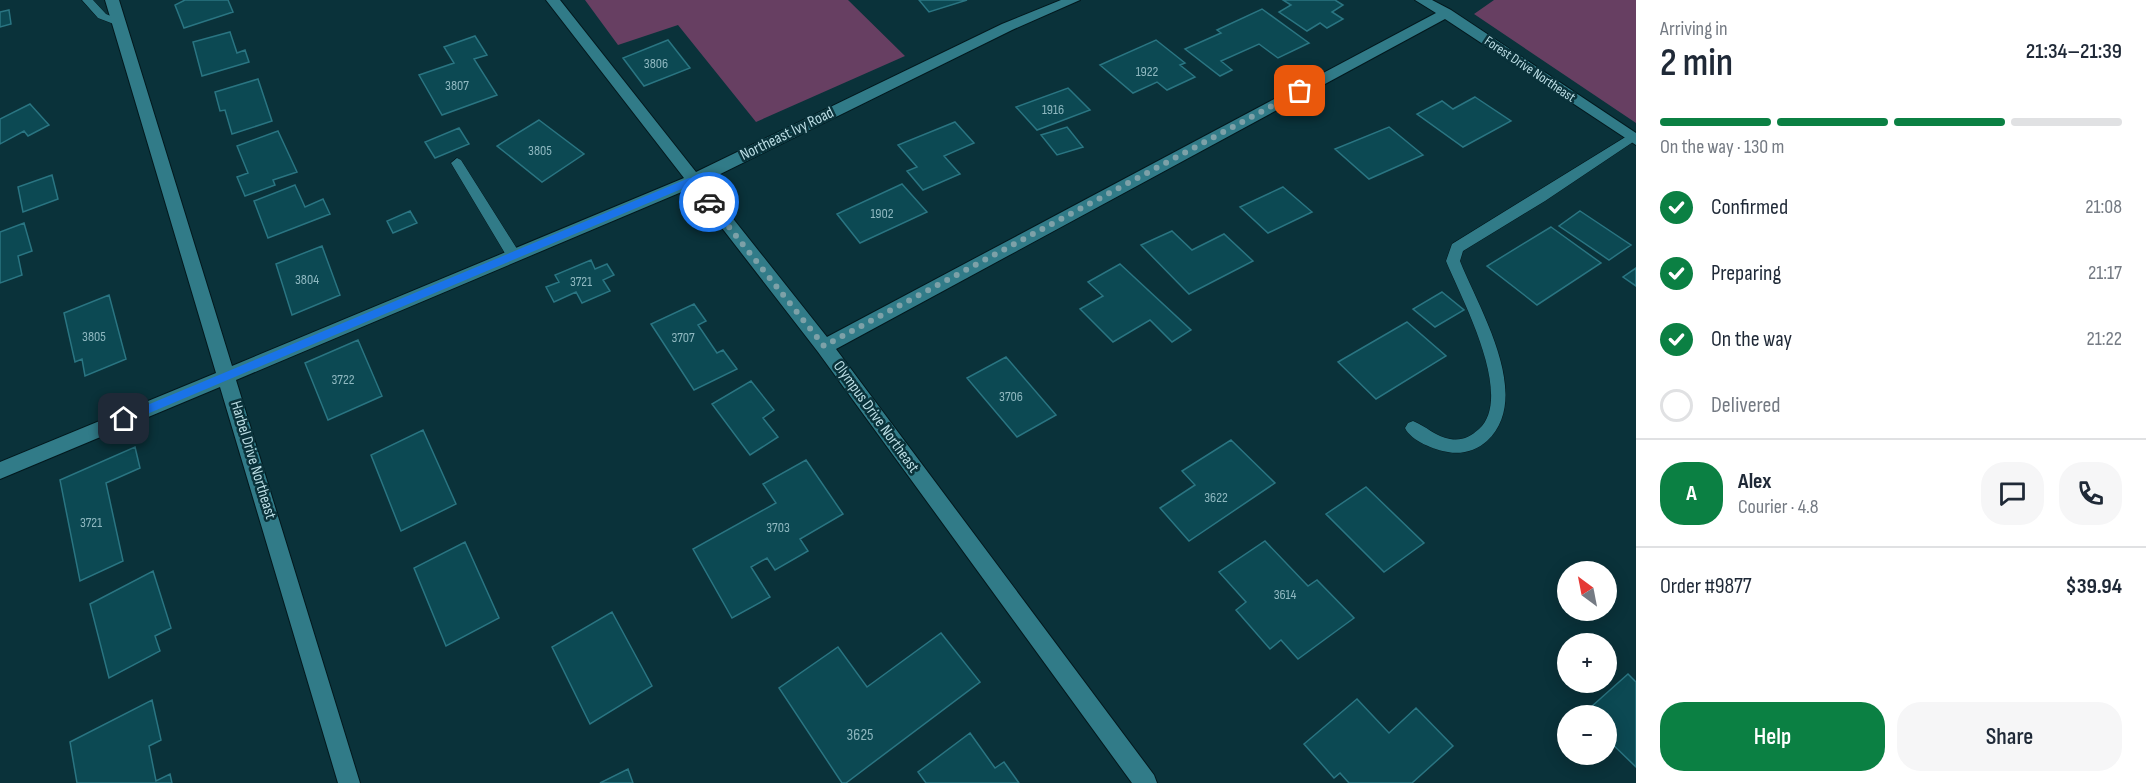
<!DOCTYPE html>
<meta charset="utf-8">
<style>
:root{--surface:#fff;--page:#f6f6f7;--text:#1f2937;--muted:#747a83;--line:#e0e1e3;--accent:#0b8043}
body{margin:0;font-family:"Sofia Sans Condensed",sans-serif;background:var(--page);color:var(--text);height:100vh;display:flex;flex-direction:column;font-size:22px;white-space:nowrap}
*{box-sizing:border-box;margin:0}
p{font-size:20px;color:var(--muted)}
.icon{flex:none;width:33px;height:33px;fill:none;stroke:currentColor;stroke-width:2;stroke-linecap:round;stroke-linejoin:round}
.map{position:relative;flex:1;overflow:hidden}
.sheet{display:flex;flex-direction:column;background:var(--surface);width:510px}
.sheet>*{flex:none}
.needle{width:39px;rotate:328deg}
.buttons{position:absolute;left:1557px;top:561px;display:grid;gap:12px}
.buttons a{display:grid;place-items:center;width:60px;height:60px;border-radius:50%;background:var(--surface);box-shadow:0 3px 15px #0003;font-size:30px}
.pin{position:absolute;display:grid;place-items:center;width:51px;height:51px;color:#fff;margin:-26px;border-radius:12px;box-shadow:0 3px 9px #0006}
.courier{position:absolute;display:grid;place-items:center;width:60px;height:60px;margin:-30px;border:4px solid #1a73e8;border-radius:50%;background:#fff;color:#222;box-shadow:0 2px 8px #0007}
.overview em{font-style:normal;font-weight:600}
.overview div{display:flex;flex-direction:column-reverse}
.overview{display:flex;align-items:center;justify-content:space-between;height:102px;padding:0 24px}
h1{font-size:39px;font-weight:600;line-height:45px}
.bar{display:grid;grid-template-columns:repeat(4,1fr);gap:9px 6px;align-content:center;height:72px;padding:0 24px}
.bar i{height:8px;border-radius:4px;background:var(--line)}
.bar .active{background:var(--accent)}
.bar p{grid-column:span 4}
.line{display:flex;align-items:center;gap:15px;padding:0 24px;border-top:2px solid var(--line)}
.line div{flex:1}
.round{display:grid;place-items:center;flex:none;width:63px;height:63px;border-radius:24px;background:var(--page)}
ol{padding:0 24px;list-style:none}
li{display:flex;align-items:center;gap:18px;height:66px}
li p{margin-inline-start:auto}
li .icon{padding:6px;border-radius:50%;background:var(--accent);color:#fff;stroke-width:4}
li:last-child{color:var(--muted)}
li i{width:33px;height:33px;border:3px solid var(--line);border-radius:50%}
.cta{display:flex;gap:12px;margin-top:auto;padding:12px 24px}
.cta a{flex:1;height:69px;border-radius:24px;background:var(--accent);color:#fff;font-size:24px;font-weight:600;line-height:69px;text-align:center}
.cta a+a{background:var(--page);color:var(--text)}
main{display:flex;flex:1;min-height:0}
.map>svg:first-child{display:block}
.green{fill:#673f62}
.building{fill:#0c4953;stroke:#2a7582;stroke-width:1.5}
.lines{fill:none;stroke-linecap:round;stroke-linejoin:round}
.lane-casing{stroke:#03181d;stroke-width:1}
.street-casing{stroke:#03181d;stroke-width:2}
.lane{fill:#317b88;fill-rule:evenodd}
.street{fill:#317b88;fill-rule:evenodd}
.route{fill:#1a73e8}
.done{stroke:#7da1a8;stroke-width:6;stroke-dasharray:0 10.8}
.labels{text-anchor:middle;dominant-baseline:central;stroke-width:5;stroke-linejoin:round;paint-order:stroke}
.number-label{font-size:14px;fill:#8fb8c0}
.far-street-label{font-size:14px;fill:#bbdde4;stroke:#0a323a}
.street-label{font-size:16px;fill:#bbdde4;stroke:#0a323a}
.near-number-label{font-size:16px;fill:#8fb8c0}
</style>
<main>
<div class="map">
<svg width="1636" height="783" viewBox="0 0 1636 783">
<rect width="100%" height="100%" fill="#0a323a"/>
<path class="green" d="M585 0H848L905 56 756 122 678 25 618 45Z
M1494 0H1636V123L1474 14Z"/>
<path class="building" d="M185 0H228L233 12 184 28 175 5Z
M919 0H967L929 12Z
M1283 0H1335L1343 5 1332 12 1343 19 1327 28 1320 23 1307 31 1279 12 1291 5Z
M1262 9 1309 43 1278 58 1259 44 1221 61 1232 70 1220 76 1185 49 1221 33 1217 30Z
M9 10 11 24 0 27V12Z
M230 32 237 53 245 50 249 62 202 76 193 42Z
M475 36 487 55 474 59 497 95 442 115 419 75 454 63 444 47Z
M668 40 690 68 644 86 623 58Z
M1156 40 1185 63 1180 65 1195 77 1167 90 1157 82 1133 93 1100 65Z
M258 79 272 121 232 134 225 110 220 111 215 92Z
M1068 88 1090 110 1037 130 1016 107Z
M1475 97 1511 121 1463 147 1417 114 1442 101 1453 109Z
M30 104 49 125 28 136 24 131 0 144V119Z
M539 120 584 154 542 182 497 146Z
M955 122 974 143 944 156 960 174 923 190 907 171 917 167 898 145Z
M1067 127 1083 147 1057 155 1041 135Z
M1389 127 1423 155 1369 179 1335 149Z
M459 128 469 144 435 158 425 142Z
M278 131 297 172 273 180 275 185 245 196 237 177 248 173 237 146Z
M52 175 58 199 23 212 18 187Z
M902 184 927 212 860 243 837 214Z
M295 185 305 207 323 199 330 214 268 238 254 201Z
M1283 187 1312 212 1268 233 1240 207Z
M410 211 417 223 393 233 387 221Z
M1580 211 1631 245 1609 260 1559 226Z
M24 223 32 251 18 256 22 275 0 283V232Z
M1551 227 1601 263 1537 305 1487 266Z
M1172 231 1192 250 1224 234 1253 261 1189 294 1141 245Z
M322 246 340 295 292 315 276 264Z
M591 260 595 269 607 264 614 275 603 280 610 291 582 303 576 292 554 302 546 287 559 282 555 275Z
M1120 264 1191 330 1172 342 1150 320 1113 342 1080 309 1103 296 1088 282Z
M1636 268V286L1623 277Z
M1442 292 1464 310 1435 327 1413 309Z
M109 295 126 359 85 376 82 359 75 362 64 313Z
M694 304 706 321 698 325 717 353 723 350 737 369 694 390 651 324Z
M1407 322 1446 356 1376 399 1338 362Z
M358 340 382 396 328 420 305 363Z
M1006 357 1056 415 1017 437 967 378Z
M751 381 774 410 763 418 778 437 750 455 712 404Z
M423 430 456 504 401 531 371 455Z
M1231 440 1275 483 1189 541 1160 508 1195 485 1182 471Z
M135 447 140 468 106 483 123 561 80 581 60 480Z
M806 460 843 514 800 539 808 551 775 570 767 558 751 567 770 597 732 618 693 549 776 503 763 484Z
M1366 487 1424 543 1384 572 1326 514Z
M1265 541 1308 586 1317 580 1354 618 1298 659 1281 640 1270 649 1236 610 1246 602 1219 572Z
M465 542 499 618 446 646 414 568Z
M153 571 171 628 155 636 160 651 109 678 90 604Z
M612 612 652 686 590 724 552 647Z
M941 633 980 682 846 783H842L779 688 838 647 867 687Z
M1628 674 1636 682V767L1606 738V716L1582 715Z
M1357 699 1389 733 1416 708 1453 746 1412 783H1349L1340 773 1334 778 1304 744Z
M152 700 161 740 149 746 156 781 170 774 172 783H77L70 742Z
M970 733 995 768 1004 762 1019 783H926L918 772Z
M628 769 633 783H600Z"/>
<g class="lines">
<g class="lane-casing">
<path id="lane" d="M82 0H93L106 14 125 22 119 26 98 18Z
M1632 133 1636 134V140L1545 201 1463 251 1460 261C1479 309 1534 397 1487 441 1477 450 1462 455 1448 452 1435 450 1411 441 1405 428L1408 423 1413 421C1426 426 1436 437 1450 439 1462 441 1470 437 1479 429 1515 396 1461 298 1446 261L1452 244Z
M457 158 461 160 519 252 521 256 519 260H509L451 163Z"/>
</g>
<g class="street-casing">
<path id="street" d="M105 0H119L232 366 684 178 546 0H560L696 172 1002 24 1061 0H1080L1012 30 704 182 827 337 1436 13 1415 0H1432L1451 10 1636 133V145L1445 19 836 349 1154 775 1157 783H1132L818 352 691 188 236 380 360 783H338L220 387 0 479V462L216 373Z"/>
</g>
<use href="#lane" class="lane"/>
<use href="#street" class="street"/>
</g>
<path class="route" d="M689 178H695L712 200V204H706L691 185 128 422H121L119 419 121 416Z"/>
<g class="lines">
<path class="done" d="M709 202 824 346 1300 91"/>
</g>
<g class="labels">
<g class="number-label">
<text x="656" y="63">3806</text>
<text x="1147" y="71">1922</text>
<text x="457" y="85">3807</text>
<text x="1053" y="109">1916</text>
<text x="540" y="150">3805</text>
<text x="882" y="213">1902</text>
<text x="307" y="279">3804</text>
<text x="581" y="281">3721</text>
<text x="94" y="336">3805</text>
<text x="683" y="337">3707</text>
<text x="343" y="379">3722</text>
<text x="1011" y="396">3706</text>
<text x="1216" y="497">3622</text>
<text x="91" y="522">3721</text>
<text x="778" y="527">3703</text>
<text x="1285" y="594">3614</text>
</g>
<g class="far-street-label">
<text transform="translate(1530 69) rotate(34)">Forest Drive Northeast</text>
</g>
<g class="street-label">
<text transform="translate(787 134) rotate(-26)">Northeast Ivy Road</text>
<text transform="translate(876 417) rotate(54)">Olympus Drive Northeast</text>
<text transform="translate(253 460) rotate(73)">Harbel Drive Northeast</text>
</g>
<g class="near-number-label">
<text x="860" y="735">3625</text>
</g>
</g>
</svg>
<div class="buttons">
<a><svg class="needle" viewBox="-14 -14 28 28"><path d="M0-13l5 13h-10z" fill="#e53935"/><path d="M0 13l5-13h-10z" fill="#747a83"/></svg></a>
<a>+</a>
<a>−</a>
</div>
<div class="pin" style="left:1300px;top:91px;background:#ea580c"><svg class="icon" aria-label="bag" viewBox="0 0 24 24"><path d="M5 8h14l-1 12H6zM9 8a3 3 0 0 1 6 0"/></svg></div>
<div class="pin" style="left:124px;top:419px;background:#1f2937"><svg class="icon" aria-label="home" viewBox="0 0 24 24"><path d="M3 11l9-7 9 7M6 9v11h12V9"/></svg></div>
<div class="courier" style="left:709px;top:202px"><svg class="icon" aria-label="car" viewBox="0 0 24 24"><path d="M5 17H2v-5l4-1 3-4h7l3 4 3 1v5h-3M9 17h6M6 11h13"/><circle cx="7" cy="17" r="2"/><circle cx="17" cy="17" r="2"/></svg></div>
</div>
<section class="sheet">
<div class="overview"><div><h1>2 min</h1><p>Arriving in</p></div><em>21:34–21:39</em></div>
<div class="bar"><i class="active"></i><i class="active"></i><i class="active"></i><i></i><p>On the way · 130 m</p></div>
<ol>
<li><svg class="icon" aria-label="check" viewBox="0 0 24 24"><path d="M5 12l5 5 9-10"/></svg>Confirmed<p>21:08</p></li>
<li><svg class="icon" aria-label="check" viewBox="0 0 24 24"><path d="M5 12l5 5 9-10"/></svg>Preparing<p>21:17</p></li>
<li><svg class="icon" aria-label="check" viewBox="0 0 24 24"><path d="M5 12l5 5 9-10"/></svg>On the way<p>21:22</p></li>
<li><i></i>Delivered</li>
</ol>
<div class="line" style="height:108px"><b class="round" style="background:var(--accent);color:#fff">A</b><div><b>Alex</b><p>Courier · 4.8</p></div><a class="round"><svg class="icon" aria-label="chat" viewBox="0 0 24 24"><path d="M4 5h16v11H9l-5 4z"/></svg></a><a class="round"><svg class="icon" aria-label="phone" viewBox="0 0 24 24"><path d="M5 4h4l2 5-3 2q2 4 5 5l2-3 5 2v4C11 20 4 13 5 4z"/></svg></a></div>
<div class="line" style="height:78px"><div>Order #9877</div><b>$39.94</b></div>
<div class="cta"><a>Help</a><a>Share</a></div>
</section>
</main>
